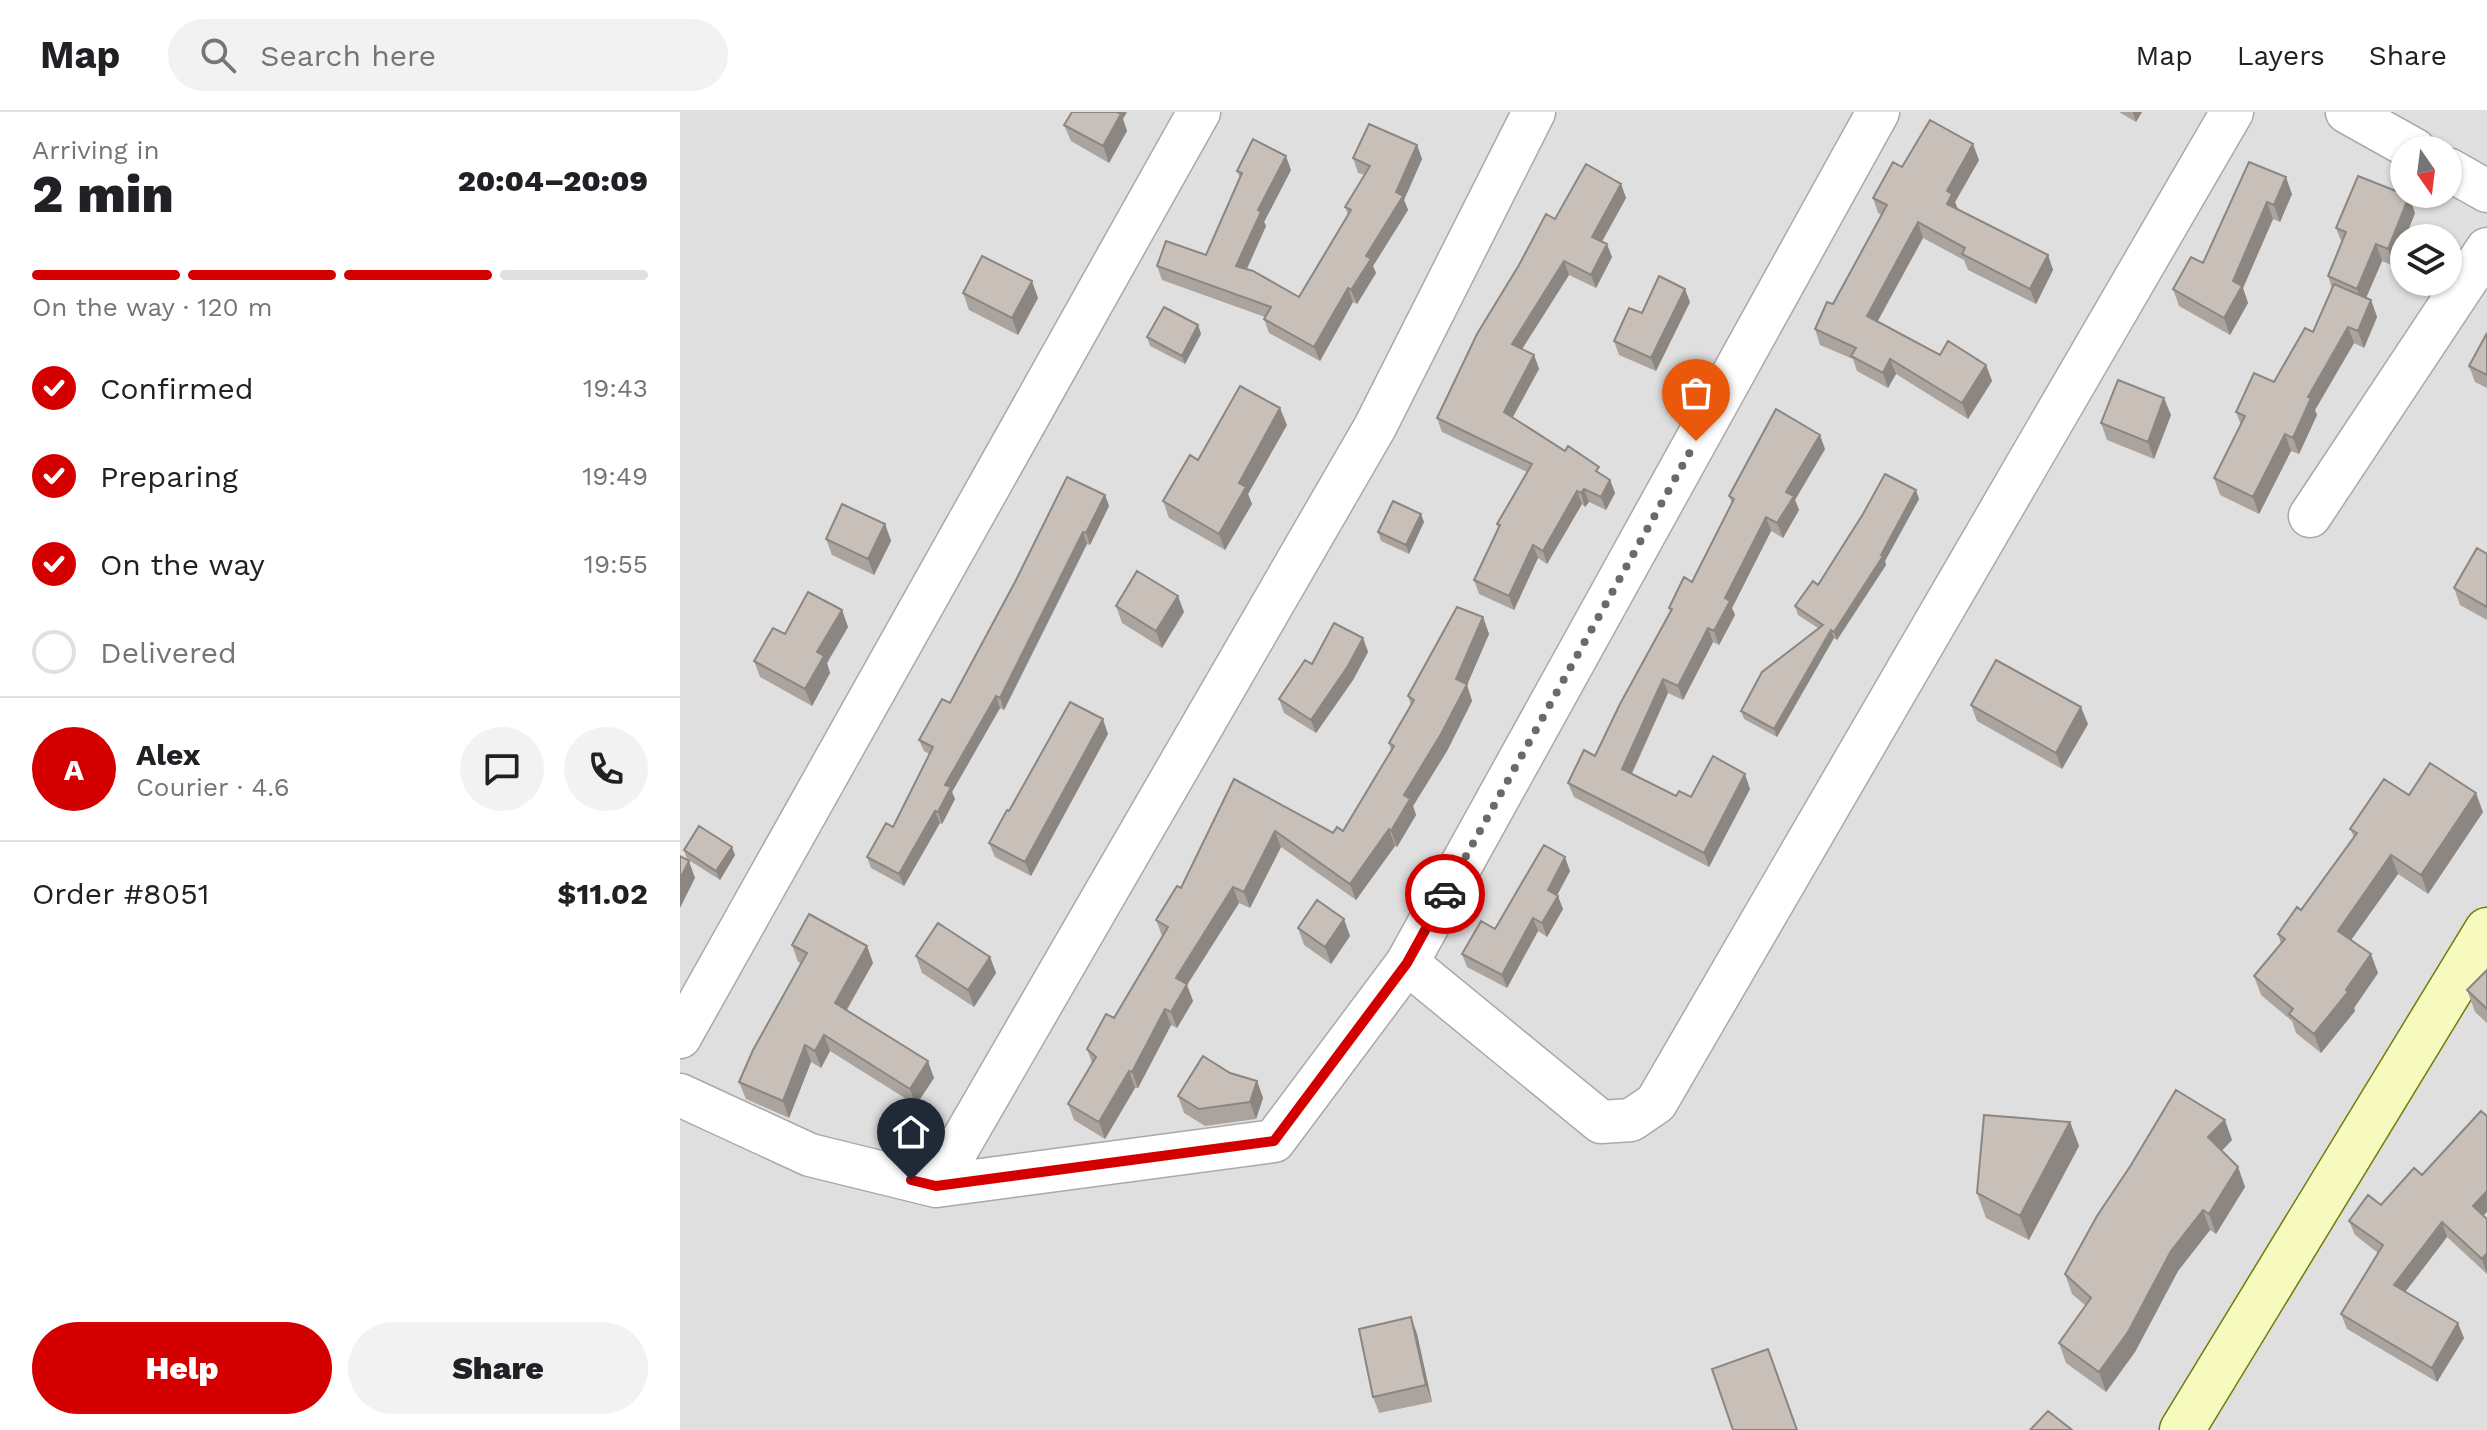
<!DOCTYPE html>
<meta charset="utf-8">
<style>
:root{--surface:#fff;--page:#f2f2f2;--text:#202124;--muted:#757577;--line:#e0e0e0;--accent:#d40000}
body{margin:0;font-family:"Work Sans",sans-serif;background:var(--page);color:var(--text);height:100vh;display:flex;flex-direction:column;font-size:30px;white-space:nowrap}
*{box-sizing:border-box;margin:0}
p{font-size:26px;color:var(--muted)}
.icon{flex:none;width:44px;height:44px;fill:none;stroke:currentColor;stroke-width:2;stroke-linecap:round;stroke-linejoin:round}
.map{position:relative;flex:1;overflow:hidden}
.details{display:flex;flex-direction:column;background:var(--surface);width:680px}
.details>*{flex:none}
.needle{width:52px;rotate:166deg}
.tools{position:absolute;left:1710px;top:24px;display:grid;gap:16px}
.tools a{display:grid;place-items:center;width:72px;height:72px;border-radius:50%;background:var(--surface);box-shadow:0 2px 6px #0004;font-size:40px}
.pin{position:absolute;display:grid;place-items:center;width:68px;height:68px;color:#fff;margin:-82px -34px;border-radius:50% 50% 50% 0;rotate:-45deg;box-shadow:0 0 8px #0007}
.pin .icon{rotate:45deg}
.courier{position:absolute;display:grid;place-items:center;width:80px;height:80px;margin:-40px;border:6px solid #d40000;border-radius:50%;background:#fff;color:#222;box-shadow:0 2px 10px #0007}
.summary em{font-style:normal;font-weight:800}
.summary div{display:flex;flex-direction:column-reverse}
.summary{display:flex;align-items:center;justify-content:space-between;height:136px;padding:0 32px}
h1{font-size:52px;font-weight:800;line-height:60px}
.bar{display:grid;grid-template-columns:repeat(4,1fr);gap:12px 8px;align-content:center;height:96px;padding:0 32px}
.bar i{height:10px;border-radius:6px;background:var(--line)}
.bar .selected{background:var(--accent)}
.bar p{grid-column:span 4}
.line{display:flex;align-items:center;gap:20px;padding:0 32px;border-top:2px solid var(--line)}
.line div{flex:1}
.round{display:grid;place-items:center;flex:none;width:84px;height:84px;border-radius:42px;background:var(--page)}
ol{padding:0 32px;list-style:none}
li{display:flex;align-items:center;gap:24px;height:88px}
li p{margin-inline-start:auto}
li .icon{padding:8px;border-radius:50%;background:var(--accent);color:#fff;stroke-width:4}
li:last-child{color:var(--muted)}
li i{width:44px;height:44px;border:4px solid var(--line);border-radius:50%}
.action{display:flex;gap:16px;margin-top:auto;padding:16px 32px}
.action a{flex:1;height:92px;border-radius:48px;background:var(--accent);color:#fff;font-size:32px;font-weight:800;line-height:92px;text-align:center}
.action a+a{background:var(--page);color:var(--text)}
header{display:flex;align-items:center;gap:48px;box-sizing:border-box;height:112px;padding:0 40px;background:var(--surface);border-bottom:2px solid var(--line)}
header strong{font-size:38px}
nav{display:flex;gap:44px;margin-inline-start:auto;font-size:28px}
.search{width:560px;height:72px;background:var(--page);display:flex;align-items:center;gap:20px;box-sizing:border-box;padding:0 28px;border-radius:44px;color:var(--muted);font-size:30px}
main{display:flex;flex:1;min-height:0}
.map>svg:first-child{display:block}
.residential{fill:#e0dfdf;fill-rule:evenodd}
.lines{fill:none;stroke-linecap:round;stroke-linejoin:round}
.minor-casing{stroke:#a9a9a9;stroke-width:45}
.secondary-casing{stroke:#707d05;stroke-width:47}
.minor{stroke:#fff;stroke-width:42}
.secondary{stroke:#f7fabf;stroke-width:44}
.wall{fill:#aba49e}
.shaded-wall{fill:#8b8681}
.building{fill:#c7bfb8;stroke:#8b8681;stroke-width:2}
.done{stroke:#6b6a68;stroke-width:8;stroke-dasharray:0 14.4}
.route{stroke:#d40000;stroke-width:10}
</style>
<header>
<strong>Map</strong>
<div class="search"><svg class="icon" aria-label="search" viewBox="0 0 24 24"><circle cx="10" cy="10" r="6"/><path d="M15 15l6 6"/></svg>Search here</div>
<nav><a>Map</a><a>Layers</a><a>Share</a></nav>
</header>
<main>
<section class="details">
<div class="summary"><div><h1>2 min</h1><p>Arriving in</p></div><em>20:04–20:09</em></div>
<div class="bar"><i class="selected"></i><i class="selected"></i><i class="selected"></i><i></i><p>On the way · 120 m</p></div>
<ol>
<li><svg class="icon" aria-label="check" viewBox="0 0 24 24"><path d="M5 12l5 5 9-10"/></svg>Confirmed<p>19:43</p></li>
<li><svg class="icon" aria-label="check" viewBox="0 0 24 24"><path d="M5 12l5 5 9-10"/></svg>Preparing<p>19:49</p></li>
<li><svg class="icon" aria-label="check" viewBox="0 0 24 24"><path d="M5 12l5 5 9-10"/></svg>On the way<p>19:55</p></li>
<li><i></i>Delivered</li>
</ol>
<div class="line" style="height:144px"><b class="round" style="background:var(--accent);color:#fff">A</b><div><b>Alex</b><p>Courier · 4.6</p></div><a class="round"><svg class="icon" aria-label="chat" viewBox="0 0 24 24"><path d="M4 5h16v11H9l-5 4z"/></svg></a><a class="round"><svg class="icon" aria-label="phone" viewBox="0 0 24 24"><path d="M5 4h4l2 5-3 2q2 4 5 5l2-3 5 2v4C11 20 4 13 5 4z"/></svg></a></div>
<div class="line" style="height:104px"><div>Order #8051</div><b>$11.02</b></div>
<div class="action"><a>Help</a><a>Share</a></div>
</section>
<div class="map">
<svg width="1807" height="1318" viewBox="0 0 1807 1318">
<rect width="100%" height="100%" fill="#f2efe9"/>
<path class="residential" d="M0 0H1807V1318H0ZM1724 38H1768V82H1724ZM1724 126H1768V170H1724Z"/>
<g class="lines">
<g class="minor-casing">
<path id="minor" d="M1667 0 1735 38
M1768 57 1807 79
M1630 404 1807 137
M727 851 921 1010 951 1008 976 991 1552 0
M0 925 519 0
M0 983 130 1043 256 1074 594 1029 727 851 1198 0
M256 1074 695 315 854 0"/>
</g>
<g class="secondary-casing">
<path id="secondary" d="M1502 1318 1807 818"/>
</g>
<use href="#minor" class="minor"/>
<use href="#secondary" class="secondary"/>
</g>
<path class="wall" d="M1439 0H1462L1456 10Z
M443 7 447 19 429 51 391 29 384 13Z
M737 33 742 47 724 88 728 98 693 154 696 161 677 192 673 190 640 249 589 221 584 207 585 205 482 168 477 154 526 143 560 66 557 59 611 58 584 110 586 114 566 157 619 185 668 103 665 95 685 63 678 61 673 46Z
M1299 48 1275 90 1278 97 1368 143 1373 158 1356 192 1288 158 1284 148 1243 126 1198 209 1260 243 1306 253 1312 269 1288 307 1216 262 1208 276 1177 259 1173 247 1140 233 1135 217 1153 192 1202 103 1198 101 1193 86Z
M1569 50 1612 82 1600 110 1593 107 1563 176 1568 191 1550 223 1499 194 1493 177 1523 151Z
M941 72 946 86 922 130 932 145 916 176 889 163 842 237 854 243 859 257 832 306 930 368 935 381 926 398 909 390 905 395 902 392 867 452 858 446 834 498 799 482 794 468 818 416 817 412 847 360 762 320 757 306 875 107Z
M1735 101 1714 154 1702 149 1686 186 1691 188 1697 205 1684 236 1674 231 1635 298 1637 303 1619 342 1611 339 1579 402 1540 383 1534 366 1561 313 1556 300 1594 270 1633 220 1652 176 1648 164 1662 131 1656 116Z
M283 181 358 186 338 223 289 198Z
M1010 190 976 259 939 243 934 229 962 201Z
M518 213 521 222 505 252 470 234 467 225Z
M1807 221V276L1795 270 1789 254Z
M1491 303 1474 347 1427 328 1421 311Z
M607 313 568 382 572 392 545 438 489 406 483 389 518 348Z
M1145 337 1115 388 1119 398 1103 426 1091 419 1052 496 1055 503 1039 533 1033 530 1003 588 988 581 952 662 996 684 1011 685 1070 677 1029 755 894 685 888 671 915 644 990 499 989 496 1012 470 1052 391 1049 384Z
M425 383 429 394 410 433 407 432 324 598 320 596 272 680 275 687 262 712 260 711 224 774 191 756 187 745 213 715 249 642 244 639 239 628 270 591Z
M1239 387 1205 449 1206 453 1157 528 1154 526 1097 625 1064 607 1061 599 1138 516 1118 503 1115 494 1138 473Z
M744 410 729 442 701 429 698 420Z
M205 412 211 429 194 463 152 443 146 427Z
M1807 442V508L1780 493 1774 476Z
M436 494 504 500 482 536 442 511Z
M162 498 168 515 147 551 150 561 132 594 80 565 74 549 105 522Z
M803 505 809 522 787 573 792 589 767 639 733 694 736 703 717 735 715 734 676 788 601 735 570 796 559 791 507 873 513 889 497 916 491 913 458 976H455L425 1027 394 1008 388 992 412 951 407 937 434 906 482 824 476 808 501 776 554 667 653 721 663 719 711 638 709 631 731 593 728 584Z
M683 526 688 540 673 568 636 621 604 601 599 587 632 552Z
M1291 593 1408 612 1382 657 1297 609Z
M428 622 351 764 315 745 309 731Z
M1729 683 1803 700 1748 782 1718 762 1671 828 1698 861 1674 896 1675 899 1641 941 1616 921 1612 909 1581 883 1574 864 1601 832 1598 822 1621 798 1674 725 1670 717Z
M4 738 55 743 40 768 7 747Z
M890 759 877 783 883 797 867 825 858 819 827 876 787 855 782 842Z
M618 816 670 824 651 852 624 833Z
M112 833 187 834 193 851 167 898 254 966 236 993 150 939 141 956 131 950 109 1006 66 987 59 970 121 851 118 850Z
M236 844 310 845 316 861 294 895 242 861Z
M1807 858V911L1795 900 1787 878Z
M550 961 577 969 583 986 576 1007 525 1014 504 1001 498 984Z
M1390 1010 1399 1034 1349 1128 1306 1106 1297 1081Z
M1552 1028 1542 1039 1558 1055 1565 1075 1536 1122 1530 1118 1498 1159 1455 1240 1426 1280 1386 1251 1379 1231 1406 1194 1392 1182 1385 1162Z
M1742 1063 1807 1107V1162L1767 1125 1725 1180 1784 1226 1757 1270 1667 1217 1661 1202 1698 1141 1675 1123 1669 1109 1701 1093Z
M731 1205 737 1222 752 1290 699 1301 693 1285Z"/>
<path class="shaded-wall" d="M434 0H447L443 7 447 19 429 51 423 34Z
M1453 0H1462L1456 10Z
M1293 32 1299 48 1275 90 1278 98 1267 92V79Z
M737 33 742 47 724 88 728 98 693 154 696 161 677 192 671 178Z
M606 44 611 58 584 110 586 114 562 168 556 154 578 98Z
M1606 65 1612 82 1600 110 1594 93Z
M941 72 946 86 917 138 912 125Z
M1729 84 1735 101 1714 154 1708 137Z
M1587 90 1593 107 1563 176 1568 191 1550 223 1544 206 1553 169Z
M1238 110 1243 126 1192 219 1187 204Z
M927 132 932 145 916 176 911 163Z
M1696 132 1702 149 1683 193 1677 177Z
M1368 143 1373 158 1356 192 1350 177Z
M884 149 889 163 837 245 832 232Z
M352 169 358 186 338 223 332 206Z
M668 176 673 190 640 249 634 235Z
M1005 177 1010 190 976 259 971 246Z
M1691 188 1697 205 1684 236 1678 219Z
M518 213 521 222 505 252 502 244Z
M1668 215 1674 231 1635 298 1637 303 1619 342 1613 326 1628 285Z
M854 243 859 257 828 314 824 300Z
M1210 247 1216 262 1208 276 1203 261Z
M1306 253 1312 269 1288 307 1282 291Z
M1484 286 1491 303 1474 347 1468 330Z
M600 296 607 313 568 382 572 392 545 438 539 422 559 371Z
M1605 322 1611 339 1579 402 1573 385Z
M1140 323 1145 337 1115 388 1119 398 1103 426 1097 411 1106 380Z
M930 368 935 381 926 398 921 385Z
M904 377 909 390 905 395 901 381Z
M1236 378 1239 387 1205 449 1206 453 1157 528 1154 520 1201 443Z
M897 379 902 392 867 452 863 439Z
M425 383 429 394 410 433 406 421Z
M741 402 744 410 729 442 726 433Z
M1086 405 1091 419 1052 496 1055 503 1039 533 1034 519 1045 486Z
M205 412 211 429 194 463 188 447Z
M403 420 407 432 324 598 320 586Z
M853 433 858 446 834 498 829 484Z
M498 484 504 500 482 536 476 519Z
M162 498 168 515 147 551 150 561 132 594 125 577 137 540Z
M803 505 809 522 787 573 792 589 767 639 733 694 736 703 717 735 711 719 724 683Z
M1028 516 1033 530 1003 588 998 574Z
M1151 518 1154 526 1097 625 1094 617Z
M683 526 688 540 673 568 636 621 631 608Z
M983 567 988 581 947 671 942 657Z
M316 584 320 596 272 680 275 687 262 712 258 700 265 673Z
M1401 595 1408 612 1382 657 1376 641Z
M423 607 428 622 351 764 345 750Z
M1065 662 1070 677 1029 755 1024 741Z
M1796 681 1803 700 1748 782 1741 763Z
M255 699 260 711 224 774 219 762Z
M709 717 715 734 676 788 670 772Z
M595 719 601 735 570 796 564 780Z
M52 735 55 743 40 768 36 759Z
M1711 743 1718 762 1664 838 1658 819Z
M885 745 890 759 873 791 868 778Z
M9 749 15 766 0 796V767Z
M553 775 559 791 507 873 513 889 497 916 491 900 496 866Z
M878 784 883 797 867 825 862 811Z
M853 806 858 819 827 876 822 863Z
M664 807 670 824 651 852 645 835Z
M187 834 193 851 161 907 155 891Z
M1691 842 1698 861 1674 896 1675 899 1641 941 1634 922Z
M310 845 316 861 294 895 288 878Z
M485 897 491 913 458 976 452 960Z
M144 923 150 939 141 956 135 939Z
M125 933 131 950 109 1006 103 989Z
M248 949 254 966 236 993 230 977Z
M449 959 455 976 425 1027 419 1010Z
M577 969 583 986 576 1007 570 990Z
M1545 1008 1552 1028 1535 1045 1528 1025Z
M1390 1010 1399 1034 1349 1128 1340 1104Z
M1558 1055 1565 1075 1536 1122 1529 1102Z
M1807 1079V1100L1798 1109 1793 1094Z
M1523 1098 1530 1118 1498 1159 1455 1240 1426 1280 1419 1260 1491 1139Z
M1762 1110 1767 1125 1719 1188 1714 1173Z
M1807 1141V1162L1802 1147Z
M731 1205 737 1222 752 1290 746 1273Z
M1778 1211 1784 1226 1757 1270 1752 1256Z"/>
<path class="building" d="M392 0H437L441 2 423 34 384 13Z
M1250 8 1293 32 1267 79 1272 82 1267 92 1368 143 1350 177 1282 142 1285 136 1238 110 1187 204 1260 243 1268 229 1306 253 1282 291 1210 247 1203 261 1171 244 1176 236 1135 217 1147 190 1153 192 1207 93 1193 86 1213 50 1222 55Z
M689 12 737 33 716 80 723 84 686 144 691 147 671 178 668 176 634 235 584 207 591 195 477 154 486 129 526 143 562 61 557 59 573 27 606 44 578 98 581 100 556 154 573 159 619 185 671 98 665 95 690 54 673 46Z
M1569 50 1606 65 1594 93 1587 90 1553 169 1562 174 1544 206 1493 177 1511 145 1523 151Z
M906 52 941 72 912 125 927 132 911 163 884 149 832 232 854 243 824 300 885 339 888 334 919 355 916 359 930 368 921 385 904 377 901 381 897 379 863 439 853 433 829 484 794 468 820 413 817 412 852 352 757 306 797 222 839 153 866 102 875 107Z
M1678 64 1729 84 1708 137 1696 132 1677 177 1648 164 1666 120 1656 116Z
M302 144 352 169 332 206 283 181Z
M979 164 1005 177 971 246 934 229 949 196 962 201Z
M1654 172 1691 188 1678 219 1668 215 1628 285 1631 286 1613 326 1605 322 1573 385 1534 366 1565 304 1556 300 1574 261 1594 270 1625 216 1633 220Z
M484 195 518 213 502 244 467 225Z
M1807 221V263L1789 254Z
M1438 268 1484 286 1468 330 1421 311Z
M560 274 600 296 559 371 566 375 539 422 483 389 510 343 518 348Z
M1096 297 1140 323 1106 380 1114 384 1097 411 1086 405 1045 486 1050 489 1034 519 1028 516 998 574 983 567 942 657 996 684 999 679 1011 685 1033 644 1065 662 1024 741 888 671 904 638 915 644 940 592 992 497 989 496 1004 465 1012 470 1054 387 1049 384Z
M1205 362 1236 378 1201 443 1203 444 1154 520 1151 518 1094 617 1061 599 1082 560 1143 513 1115 494 1133 469 1138 473 1183 402Z
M387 365 425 383 406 421 403 420 320 586 316 584 265 673 271 675 258 700 255 699 219 762 187 745 206 711 213 715 253 635 239 628 262 587 270 591 335 470Z
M713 389 741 402 726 433 698 420Z
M162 392 205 412 188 447 146 427Z
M1797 436 1807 442V495L1774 476Z
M457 459 498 484 476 519 436 494Z
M128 480 162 498 137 540 144 544 125 577 74 549 93 516 105 522Z
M777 495 803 505 776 567 787 572 761 622 724 683 730 687 711 719 709 717 670 772 595 719 564 780 553 775 496 866 507 872 491 900 485 897 452 960 449 959 419 1010 388 992 416 945 407 937 426 902 434 906 488 815 476 808 497 774 501 776 554 667 653 721 657 715 663 719 714 634 709 631 734 588 728 584Z
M654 511 683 526 668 554 631 608 599 587 625 548 632 552Z
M1316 548 1401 595 1376 641 1291 593Z
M390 590 423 607 345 750 309 731 327 698 329 699Z
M1750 651 1796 681 1741 763 1711 743 1658 819 1691 842 1666 878 1668 880 1634 922 1609 902 1613 897 1574 864 1605 827 1598 822 1617 795 1621 798 1677 721 1670 717 1704 667 1729 683Z
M19 714 52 735 36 759 4 738Z
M864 733 885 745 868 778 878 784 862 811 853 806 822 863 782 842 801 809 815 817Z
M0 744 9 749 0 767Z
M637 788 664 807 645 835 618 816Z
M129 802 187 834 155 891 248 949 230 977 144 923 135 939 125 933 103 989 59 970 73 938 127 841 112 833Z
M258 811 310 845 288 878 236 844Z
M1807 858V897L1787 878Z
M523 944 550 961 577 969 570 990 519 997 498 984Z
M1496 978 1545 1008 1528 1025 1558 1055 1529 1102 1523 1098 1491 1139 1448 1220 1419 1260 1379 1231 1411 1186 1385 1162 1417 1104 1451 1053Z
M1801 999 1807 1004V1079L1793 1094 1807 1107V1141L1802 1147 1762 1110 1714 1173 1778 1211 1752 1256 1661 1202 1703 1133 1669 1109 1688 1083 1701 1093 1734 1056 1742 1063Z
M1304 1003 1390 1010 1340 1104 1297 1081Z
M731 1205 746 1273 693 1285 679 1217Z
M1088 1237 1117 1318H1053L1032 1257Z
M1368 1299 1392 1318H1350Z"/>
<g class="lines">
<path class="done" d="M765 782 1016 329"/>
<path class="route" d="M231 1068 256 1074 594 1029 727 851 765 782"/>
</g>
</svg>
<div class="tools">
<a><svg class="needle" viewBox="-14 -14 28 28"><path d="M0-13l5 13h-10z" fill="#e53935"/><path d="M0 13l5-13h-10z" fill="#757577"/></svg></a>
<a><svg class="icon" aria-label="layers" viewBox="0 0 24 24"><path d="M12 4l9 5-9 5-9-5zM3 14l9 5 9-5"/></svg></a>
</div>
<div class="pin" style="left:1016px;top:329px;background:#ea580c"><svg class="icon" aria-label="bag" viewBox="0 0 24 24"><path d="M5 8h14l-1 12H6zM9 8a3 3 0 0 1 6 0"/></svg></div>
<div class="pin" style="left:231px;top:1068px;background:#1f2937"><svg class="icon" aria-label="home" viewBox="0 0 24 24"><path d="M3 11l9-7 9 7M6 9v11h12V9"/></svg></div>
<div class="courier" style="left:765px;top:782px"><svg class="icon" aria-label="car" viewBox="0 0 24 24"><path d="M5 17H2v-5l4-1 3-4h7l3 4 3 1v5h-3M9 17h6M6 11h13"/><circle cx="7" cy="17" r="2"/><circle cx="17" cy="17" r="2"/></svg></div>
</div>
</main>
